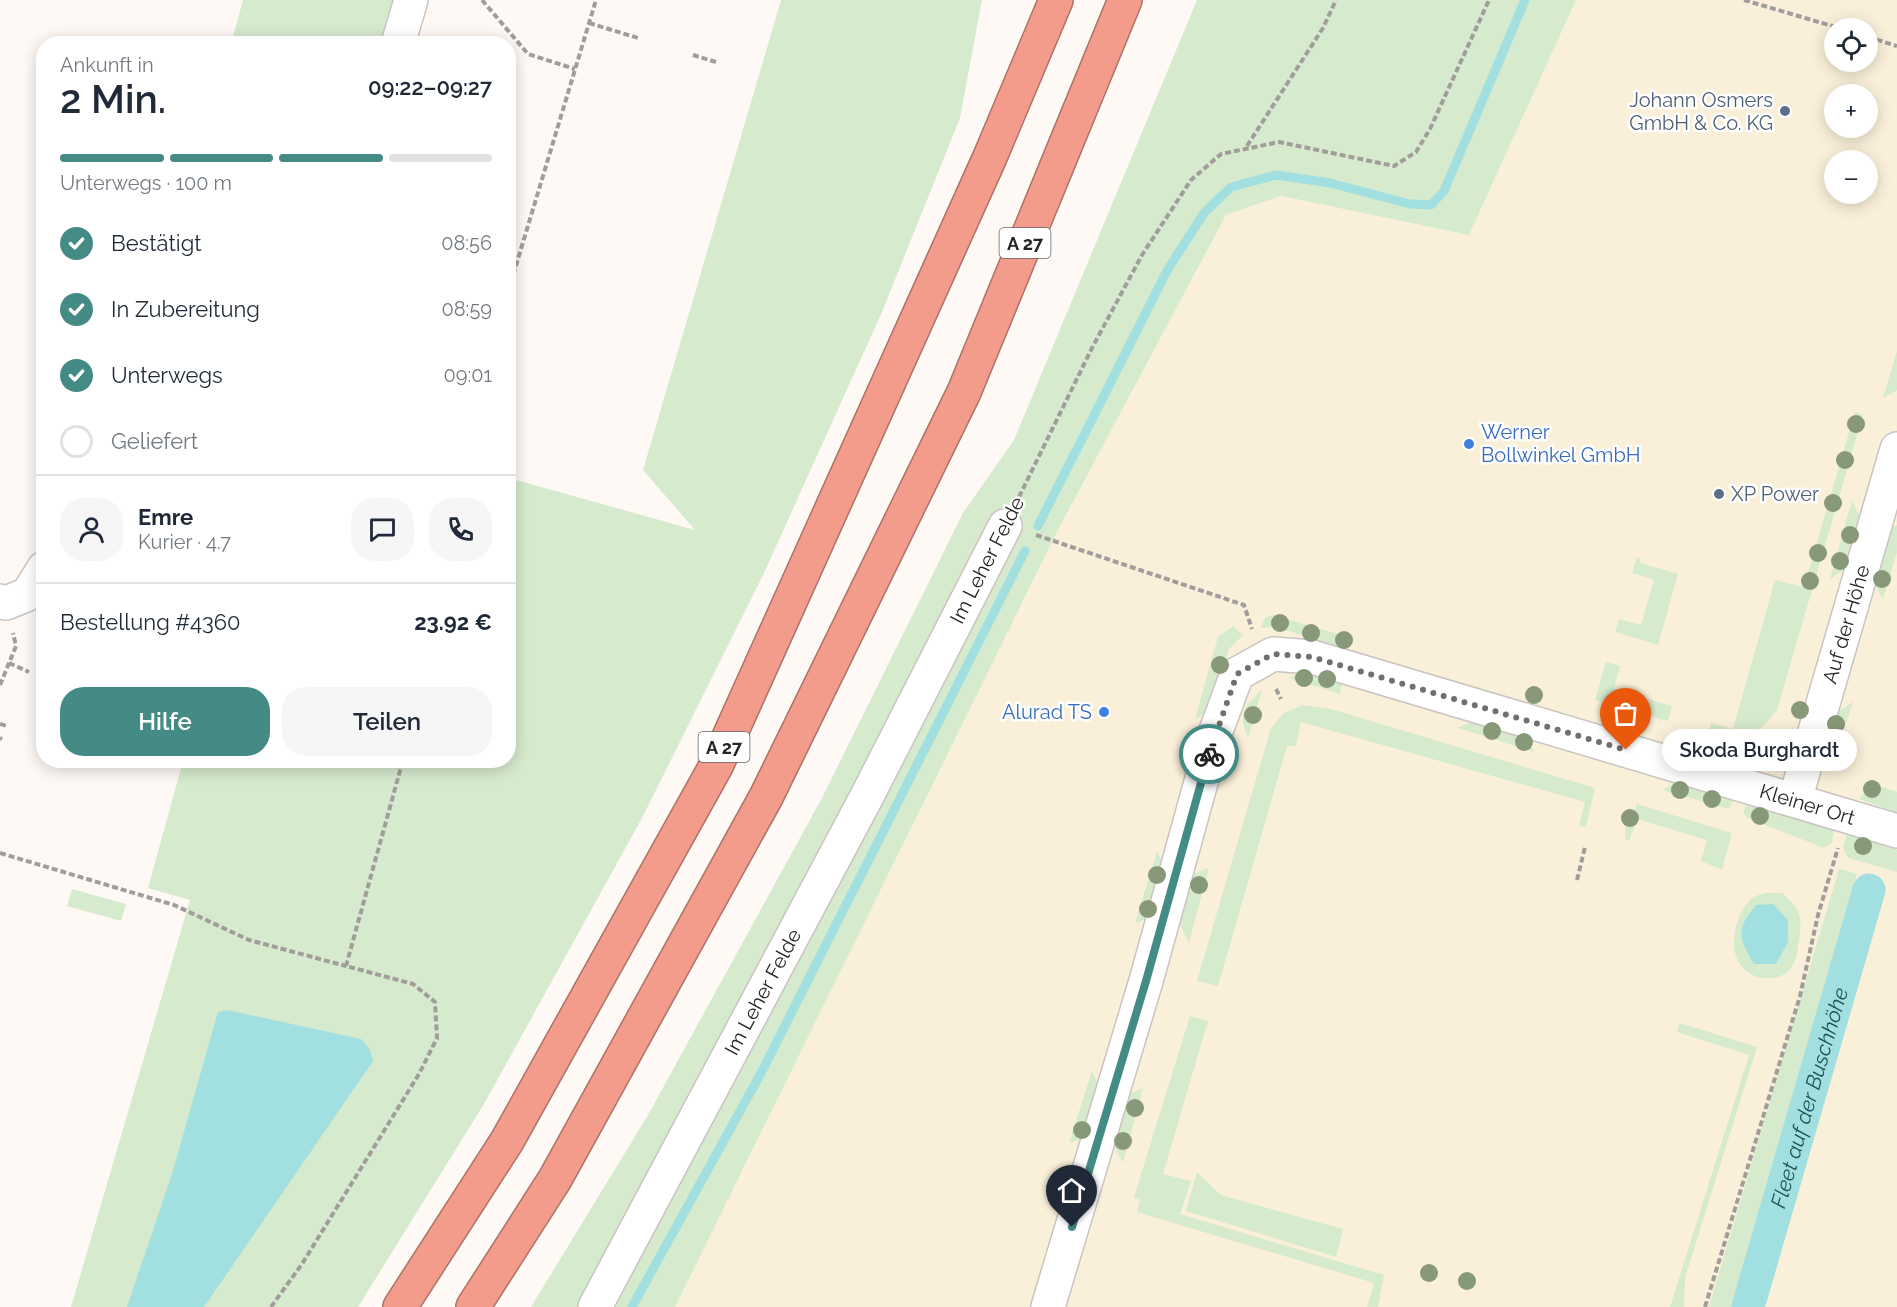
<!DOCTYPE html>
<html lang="de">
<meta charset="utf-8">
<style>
:root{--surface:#fff;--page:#f6f6f7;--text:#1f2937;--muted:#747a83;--line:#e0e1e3;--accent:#448b86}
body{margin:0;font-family:Raleway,sans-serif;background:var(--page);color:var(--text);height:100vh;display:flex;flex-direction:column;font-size:22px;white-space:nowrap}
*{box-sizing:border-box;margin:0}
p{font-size:20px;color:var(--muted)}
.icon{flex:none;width:33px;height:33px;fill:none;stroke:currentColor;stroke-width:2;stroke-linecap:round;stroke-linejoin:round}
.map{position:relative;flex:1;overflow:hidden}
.sheet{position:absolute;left:36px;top:36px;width:480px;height:732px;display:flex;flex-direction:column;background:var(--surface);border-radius:24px;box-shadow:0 3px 15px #0003}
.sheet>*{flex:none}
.tools{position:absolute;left:1824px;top:18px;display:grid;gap:12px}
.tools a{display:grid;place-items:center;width:54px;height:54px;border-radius:50%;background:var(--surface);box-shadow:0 3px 15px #0003;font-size:30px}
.pin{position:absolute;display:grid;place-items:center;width:51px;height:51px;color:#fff;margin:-62px -26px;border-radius:50% 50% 50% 0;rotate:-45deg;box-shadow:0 0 6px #0007}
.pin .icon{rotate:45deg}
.courier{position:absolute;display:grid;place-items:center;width:60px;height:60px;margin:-30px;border:4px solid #448b86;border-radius:50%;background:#fff;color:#222;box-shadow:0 2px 8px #0007}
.bubble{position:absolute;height:42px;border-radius:21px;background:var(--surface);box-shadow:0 3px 15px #0003;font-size:20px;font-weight:600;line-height:42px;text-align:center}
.summary em{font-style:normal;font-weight:600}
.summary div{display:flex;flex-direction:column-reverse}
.summary{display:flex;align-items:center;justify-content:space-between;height:102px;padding:0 24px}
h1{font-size:39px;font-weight:600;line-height:45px}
.bar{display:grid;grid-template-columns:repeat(4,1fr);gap:9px 6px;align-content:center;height:72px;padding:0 24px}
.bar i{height:8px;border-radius:4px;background:var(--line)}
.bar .selected{background:var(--accent)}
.bar p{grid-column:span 4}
.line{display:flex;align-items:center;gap:15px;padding:0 24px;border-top:2px solid var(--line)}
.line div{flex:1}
.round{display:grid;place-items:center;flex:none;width:63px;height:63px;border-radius:24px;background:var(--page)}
ol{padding:0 24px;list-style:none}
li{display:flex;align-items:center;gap:18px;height:66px}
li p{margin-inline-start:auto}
li .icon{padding:6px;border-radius:50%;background:var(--accent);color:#fff;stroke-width:4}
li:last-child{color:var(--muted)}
li i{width:33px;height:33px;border:3px solid var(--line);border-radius:50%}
.button{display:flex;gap:12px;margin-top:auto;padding:12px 24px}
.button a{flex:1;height:69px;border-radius:24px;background:var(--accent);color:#fff;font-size:24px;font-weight:600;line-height:69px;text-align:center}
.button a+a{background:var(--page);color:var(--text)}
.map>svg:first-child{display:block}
.commercial{fill:#faf0da;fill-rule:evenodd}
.green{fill:#d6eacd}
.water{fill:#a1dfe0}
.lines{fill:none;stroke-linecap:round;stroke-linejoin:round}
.stream{stroke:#a1dfe0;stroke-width:9}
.canal{stroke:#a1dfe0;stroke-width:33}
.minor-casing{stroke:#cac4c1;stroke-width:36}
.highway-casing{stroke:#ab7267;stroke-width:36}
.path{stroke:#a19d9b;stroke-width:4;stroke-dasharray:6 3;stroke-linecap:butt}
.minor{stroke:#fff;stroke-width:33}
.highway{stroke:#f39c8c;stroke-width:33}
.tree{fill:#889979}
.done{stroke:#726f6d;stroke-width:6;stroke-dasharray:0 10.8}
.route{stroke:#448b86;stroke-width:8}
.service-dot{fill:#5c6f8a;stroke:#fff;stroke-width:2}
.shop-dot{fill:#3f7fe0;stroke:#fff;stroke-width:2}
.labels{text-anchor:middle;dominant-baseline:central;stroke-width:5;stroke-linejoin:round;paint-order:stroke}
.shield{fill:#fff;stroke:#676665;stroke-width:1.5}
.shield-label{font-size:18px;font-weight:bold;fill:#262423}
.service-label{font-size:20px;fill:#4e5e75;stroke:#fff;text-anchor:end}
.shop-label{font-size:20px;fill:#366cbe;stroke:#fff;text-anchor:start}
.street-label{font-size:20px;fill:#262423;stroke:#fff}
.water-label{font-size:21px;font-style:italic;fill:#1d5354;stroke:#fff}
</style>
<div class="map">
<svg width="1897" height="1307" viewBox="0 0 1897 1307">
<rect width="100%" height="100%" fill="#fff9f6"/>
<path class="commercial" d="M1576 0H1897V1307H675L1058 530 1226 215 1281 196 1469 235ZM1834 28H1868V62H1834ZM1834 94H1868V128H1834ZM1834 160H1868V194H1834Z"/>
<path class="green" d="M243 0H397L384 43 231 44Z
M781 0H982L960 118 882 312 764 573 642 818 484 1104 358 1307H71L190 900 148 888 183 761 508 760 509 478 695 530 643 470Z
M1197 0H1576L1469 235 1281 196 1226 215 1058 530 675 1307H531L648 1115 822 798 963 513 1014 440Z
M1897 351V390L1883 398Z
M1855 412 1863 415 1777 710C1760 736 1737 742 1708 733L1711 723 1733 729 1775 580 1804 587Z
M1852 500 1860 517 1844 570 1830 579Z
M1897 525V552L1883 599 1873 583 1890 529Z
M1637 557 1641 559 1640 563 1678 574 1658 645 1615 632 1619 619 1641 625 1654 580 1632 573Z
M1274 615 1348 637 1345 648 1275 627 1260 628 1266 617Z
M1233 626 1243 635 1229 649 1211 711 1195 719 1218 637Z
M1606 662 1620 666 1614 689 1672 706 1668 721 1595 700Z
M1320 672 1343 677 1340 694 1289 678 1301 673Z
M1262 690 1248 738C1238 713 1243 707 1262 690Z
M1853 702 1839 745 1830 750 1829 734 1833 715Z
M1302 705 1331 709 1595 788 1586 827 1579 826 1585 802 1301 722 1296 746H1287L1218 986 1197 981 1271 728 1283 714Z
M1474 721 1526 733 1534 752 1458 728Z
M1673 736 1738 753 1739 763 1718 761 1680 749Z
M1678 781 1734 798 1729 809 1662 790Z
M1872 784 1897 792V813L1859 799Z
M1747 803 1834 830 1832 843 1824 848 1748 818 1743 813Z
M1637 804 1732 833 1722 870 1701 861 1707 840 1637 819 1629 841 1625 838 1626 813H1634Z
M1847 835 1897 850V872L1848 858 1843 848Z
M1157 851 1165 868 1150 918 1135 923Z
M1209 868 1189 942 1180 925 1194 874Z
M1839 869 1857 874 1732 1307H1709Z
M72 889 126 904 121 921 67 906Z
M1765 893H1782C1800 908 1803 916 1799 940 1798 947 1797 957 1794 963 1783 986 1749 982 1738 961 1729 943 1736 915 1749 901 1753 896 1760 895 1765 893Z
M1190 1016 1208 1021 1163 1174 1191 1181 1180 1214 1384 1275 1378 1307H1367L1374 1283 1137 1212 1140 1200 1134 1197Z
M1680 1023 1757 1047 1685 1278 1684 1307H1670L1749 1055 1677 1032Z
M1092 1071 1100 1088 1085 1138 1069 1143Z
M1143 1088 1123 1163 1114 1146 1129 1094Z
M1197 1172 1221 1195 1343 1229 1336 1257 1186 1211Z"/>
<path class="water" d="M1773 904 1788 920V942L1776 964H1754C1739 938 1735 930 1756 905Z
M227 1010 361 1039 370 1050 373 1061 204 1307H127L172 1174 218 1012Z"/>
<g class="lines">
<path class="stream" d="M1038 526 1168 269 1204 213 1231 187 1276 175 1330 183 1410 204 1431 205 1444 191 1525 0
M632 1307 761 1073 1025 551"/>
<path class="canal" id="s1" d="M1748 1307 1869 890"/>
<g class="minor-casing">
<g id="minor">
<path d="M398 44 411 0"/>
<path d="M0 601 6 603 28 594 44 568"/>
<path id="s2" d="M1795 800 1897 449"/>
<path id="s3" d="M595 1307 866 798 1005 526"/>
<path id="s4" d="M1048 1307 1146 981 1213 739 1237 674 1273 654 1312 657 1897 831"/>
</g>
</g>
<g class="highway-casing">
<path id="highway" d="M400 1307 507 1141 716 766 990 157 1056 0
M473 1307 555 1179 766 797 964 392 1125 0"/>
</g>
<path class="path" d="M482 0 528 54 575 69
M1744 0 1839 28
M589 23 638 38
M1868 37 1897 46
M693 55 716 62
M1247 146 1323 28 1336 0
M508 292 596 0
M1019 497 1092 348 1142 255 1191 180 1221 154 1279 142 1394 166 1416 152 1430 129 1489 0
M1036 535 1244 605 1252 629
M9 663 29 672
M0 685 16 646 13 633
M1276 689 1281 699
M0 724 7 726
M0 738 2 739
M0 853 174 905 249 940 346 966
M1577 880 1585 847
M271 1307 302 1264 419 1074 437 1038 435 1002 413 984 346 966 403 760
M1705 1307 1800 996 1818 915 1838 848"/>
<use href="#minor" class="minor"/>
<use href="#highway" class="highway"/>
</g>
<g class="tree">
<circle cx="1856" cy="424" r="9"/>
<circle cx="1845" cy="460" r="9"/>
<circle cx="1833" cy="503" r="9"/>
<circle cx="1850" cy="535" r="9"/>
<circle cx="1818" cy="553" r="9"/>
<circle cx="1840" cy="561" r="9"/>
<circle cx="1882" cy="579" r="9"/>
<circle cx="1810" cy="581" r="9"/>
<circle cx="1280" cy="623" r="9"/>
<circle cx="1311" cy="633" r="9"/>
<circle cx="1344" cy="640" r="9"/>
<circle cx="1220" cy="665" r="9"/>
<circle cx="1304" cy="678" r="9"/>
<circle cx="1327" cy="679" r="9"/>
<circle cx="1534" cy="695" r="9"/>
<circle cx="1800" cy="710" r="9"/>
<circle cx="1253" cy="715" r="9"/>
<circle cx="1836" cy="724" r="9"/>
<circle cx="1492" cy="731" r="9"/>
<circle cx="1524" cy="742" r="9"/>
<circle cx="1686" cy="743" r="9"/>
<circle cx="1727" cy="755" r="9"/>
<circle cx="1872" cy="789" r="9"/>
<circle cx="1680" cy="790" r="9"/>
<circle cx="1712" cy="799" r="9"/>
<circle cx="1760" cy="816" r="9"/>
<circle cx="1630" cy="818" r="9"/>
<circle cx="1863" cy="846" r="9"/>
<circle cx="1157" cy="875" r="9"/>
<circle cx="1199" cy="885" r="9"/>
<circle cx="1148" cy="909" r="9"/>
<circle cx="1135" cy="1108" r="9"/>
<circle cx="1082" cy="1130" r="9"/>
<circle cx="1123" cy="1141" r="9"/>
<circle cx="1429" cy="1273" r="9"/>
<circle cx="1467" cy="1281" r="9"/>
</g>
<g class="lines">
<path class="done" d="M1209 754 1237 674 1273 654 1312 657 1626 750"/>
<path class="route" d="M1072 1227 1146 981 1209 754"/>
</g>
<g class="service-dot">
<circle cx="1785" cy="111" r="6"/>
<circle cx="1719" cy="494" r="6"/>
</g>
<g class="shop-dot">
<circle cx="1469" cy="444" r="6"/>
<circle cx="1104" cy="712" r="6"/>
</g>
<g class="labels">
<g class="shield">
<rect x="999.5" y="228" width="51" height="30" rx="4.5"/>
<rect x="698.5" y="732" width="51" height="30" rx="4.5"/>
</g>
<g class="shield-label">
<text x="1025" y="243">A 27</text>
<text x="724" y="747">A 27</text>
</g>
<g class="service-label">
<text x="1773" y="100">Johann Osmers<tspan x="1773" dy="23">GmbH &amp; Co. KG</tspan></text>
<text x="1731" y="494" text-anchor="start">XP Power</text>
</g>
<g class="shop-label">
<text x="1481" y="432">Werner<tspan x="1481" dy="23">Bollwinkel GmbH</tspan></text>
<text x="1092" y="712" text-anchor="end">Alurad TS</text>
</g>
<g class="street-label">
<text transform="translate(987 560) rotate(-63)">Im Leher Felde</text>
<text stroke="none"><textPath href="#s2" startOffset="183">Auf der Höhe</textPath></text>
<text stroke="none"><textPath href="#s4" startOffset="1258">Kleiner Ort</textPath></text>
<text stroke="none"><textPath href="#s3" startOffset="357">Im Leher Felde</textPath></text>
</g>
<g class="water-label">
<text stroke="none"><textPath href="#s1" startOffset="218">Fleet auf der Buschhöhe</textPath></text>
</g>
</g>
</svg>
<div class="tools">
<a><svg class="icon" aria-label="locate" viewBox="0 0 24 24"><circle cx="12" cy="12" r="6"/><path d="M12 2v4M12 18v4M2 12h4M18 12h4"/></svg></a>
<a>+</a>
<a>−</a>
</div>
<div class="pin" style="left:1626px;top:750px;background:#ea580c"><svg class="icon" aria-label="bag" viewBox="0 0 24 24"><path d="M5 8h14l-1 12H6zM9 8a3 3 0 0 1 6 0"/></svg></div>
<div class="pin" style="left:1072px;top:1227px;background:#1f2937"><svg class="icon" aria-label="home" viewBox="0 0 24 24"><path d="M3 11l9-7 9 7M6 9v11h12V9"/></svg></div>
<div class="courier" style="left:1209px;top:754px"><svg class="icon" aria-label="bike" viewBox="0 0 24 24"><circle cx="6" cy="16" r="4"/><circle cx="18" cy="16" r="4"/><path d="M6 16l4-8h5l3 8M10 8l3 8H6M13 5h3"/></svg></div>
<div class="bubble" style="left:1662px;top:729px;width:195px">Skoda Burghardt</div>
<section class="sheet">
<div class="summary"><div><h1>2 Min.</h1><p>Ankunft in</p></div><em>09:22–09:27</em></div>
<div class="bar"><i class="selected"></i><i class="selected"></i><i class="selected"></i><i></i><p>Unterwegs · 100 m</p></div>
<ol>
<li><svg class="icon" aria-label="check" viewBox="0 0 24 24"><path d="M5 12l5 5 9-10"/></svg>Bestätigt<p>08:56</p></li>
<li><svg class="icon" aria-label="check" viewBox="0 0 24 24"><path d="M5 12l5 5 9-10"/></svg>In Zubereitung<p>08:59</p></li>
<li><svg class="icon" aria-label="check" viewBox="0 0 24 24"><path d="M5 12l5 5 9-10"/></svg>Unterwegs<p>09:01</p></li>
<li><i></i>Geliefert</li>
</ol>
<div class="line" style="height:108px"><a class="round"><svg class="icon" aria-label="person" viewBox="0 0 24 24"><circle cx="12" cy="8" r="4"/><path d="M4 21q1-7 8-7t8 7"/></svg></a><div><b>Emre</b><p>Kurier · 4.7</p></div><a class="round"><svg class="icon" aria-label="chat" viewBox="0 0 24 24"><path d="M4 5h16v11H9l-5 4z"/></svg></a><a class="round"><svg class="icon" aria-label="phone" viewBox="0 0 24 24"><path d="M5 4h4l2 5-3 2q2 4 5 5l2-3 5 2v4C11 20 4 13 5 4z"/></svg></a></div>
<div class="line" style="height:78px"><div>Bestellung #4360</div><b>23.92 €</b></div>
<div class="button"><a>Hilfe</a><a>Teilen</a></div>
</section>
</div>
